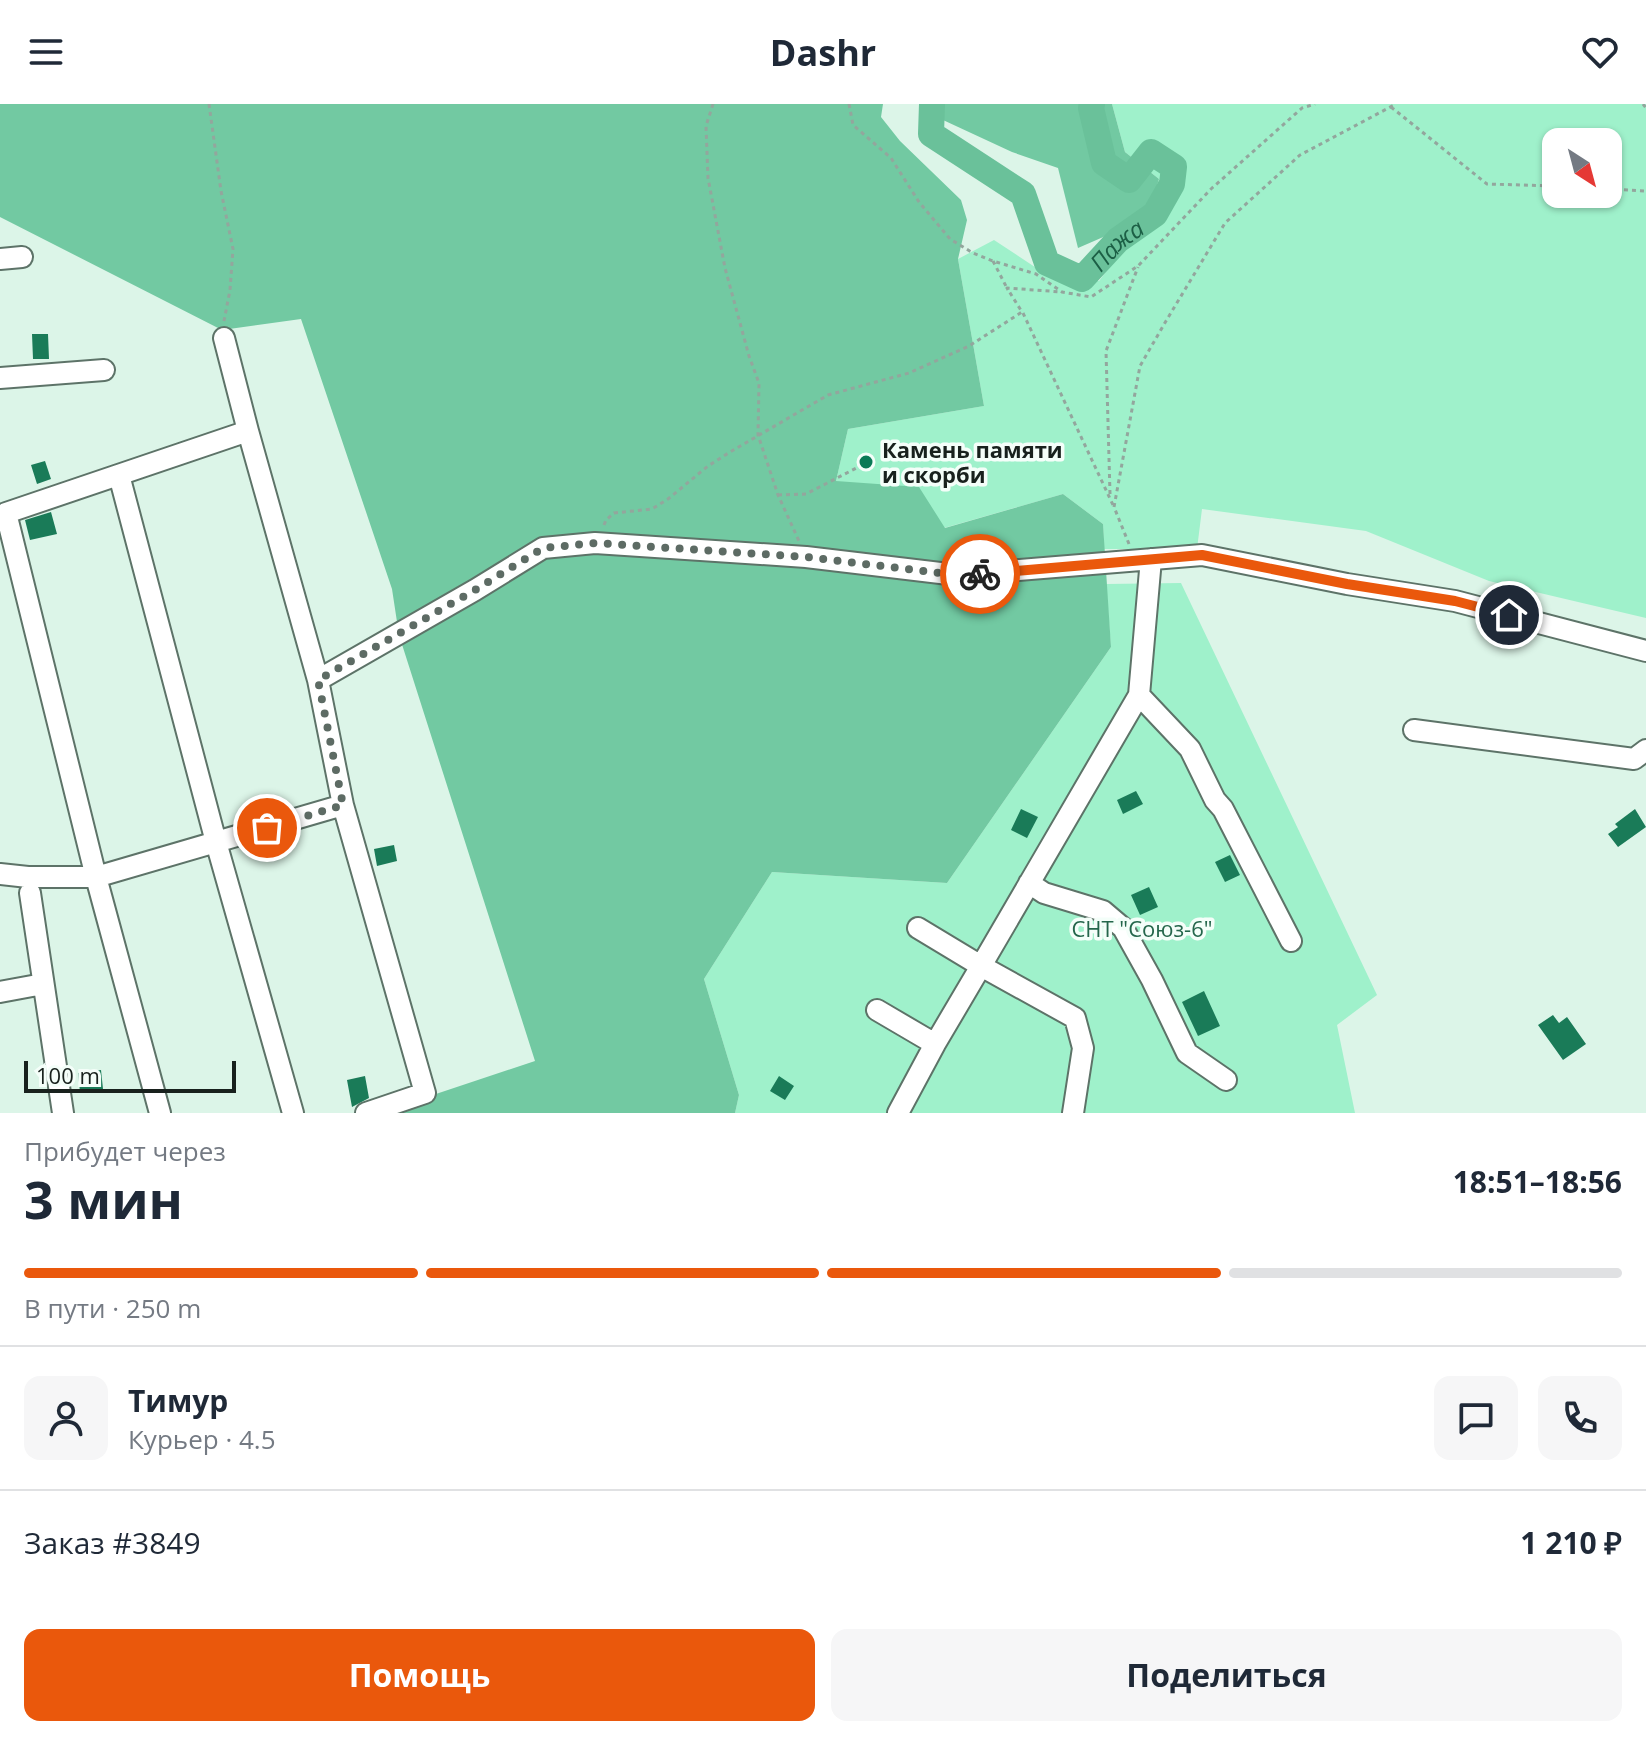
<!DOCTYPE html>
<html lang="ru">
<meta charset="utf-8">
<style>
:root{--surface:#fff;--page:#f6f6f7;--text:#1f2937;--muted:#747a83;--line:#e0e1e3;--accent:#ea580c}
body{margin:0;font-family:"Open Sans",sans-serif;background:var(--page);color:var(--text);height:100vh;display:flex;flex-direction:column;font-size:30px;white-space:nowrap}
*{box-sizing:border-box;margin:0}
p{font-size:26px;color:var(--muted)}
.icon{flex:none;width:44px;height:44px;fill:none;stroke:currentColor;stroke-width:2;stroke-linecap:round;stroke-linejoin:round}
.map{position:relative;height:1009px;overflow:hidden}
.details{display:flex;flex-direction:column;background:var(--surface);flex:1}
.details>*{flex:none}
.needle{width:52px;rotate:144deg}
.tools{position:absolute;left:1542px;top:24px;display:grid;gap:16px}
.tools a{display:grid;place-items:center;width:80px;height:80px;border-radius:16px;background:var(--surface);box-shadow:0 2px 6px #0004;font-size:40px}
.scale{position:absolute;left:24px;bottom:20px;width:212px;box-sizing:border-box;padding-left:8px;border:4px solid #18211d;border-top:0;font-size:22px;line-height:28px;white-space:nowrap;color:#18211d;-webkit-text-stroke:6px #f4fef9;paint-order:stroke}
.pin{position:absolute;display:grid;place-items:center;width:68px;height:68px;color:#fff;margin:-34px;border:4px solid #fff;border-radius:50%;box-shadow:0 2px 8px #0007}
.courier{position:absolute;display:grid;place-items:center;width:80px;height:80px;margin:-40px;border:6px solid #ea580c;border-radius:50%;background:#fff;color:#222;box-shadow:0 2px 10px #0007}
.summary em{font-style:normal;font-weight:700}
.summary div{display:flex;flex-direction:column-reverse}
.summary{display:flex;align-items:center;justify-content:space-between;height:136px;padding:0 24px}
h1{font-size:52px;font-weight:700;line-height:60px}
.bar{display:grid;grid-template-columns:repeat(4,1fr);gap:12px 8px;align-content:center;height:96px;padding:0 24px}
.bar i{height:10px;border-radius:6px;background:var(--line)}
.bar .active{background:var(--accent)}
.bar p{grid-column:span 4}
.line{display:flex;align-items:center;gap:20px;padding:0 24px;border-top:2px solid var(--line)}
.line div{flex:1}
.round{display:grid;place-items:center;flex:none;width:84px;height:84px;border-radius:16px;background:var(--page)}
.primary-button{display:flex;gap:16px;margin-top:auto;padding:16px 24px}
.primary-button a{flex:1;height:92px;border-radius:16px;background:var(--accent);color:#fff;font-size:32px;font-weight:700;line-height:92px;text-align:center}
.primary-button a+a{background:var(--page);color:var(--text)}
header{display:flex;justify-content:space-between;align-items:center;height:104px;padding:0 24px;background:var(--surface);font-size:36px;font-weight:700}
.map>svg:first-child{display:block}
.green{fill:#9ff1cb;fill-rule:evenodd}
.forest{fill:#72c9a2}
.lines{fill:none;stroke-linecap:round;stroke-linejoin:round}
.river{stroke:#6ac19a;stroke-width:26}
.building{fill:#1a7b58}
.minor-casing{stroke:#5d7368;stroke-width:24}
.path{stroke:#93a69d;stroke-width:3;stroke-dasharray:4 4;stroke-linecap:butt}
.minor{stroke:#fff;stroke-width:20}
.done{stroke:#5d6b64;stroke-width:8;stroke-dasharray:0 14.4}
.route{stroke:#ea580c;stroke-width:10}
.poi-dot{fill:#0b7a56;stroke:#f4fef9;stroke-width:3}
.labels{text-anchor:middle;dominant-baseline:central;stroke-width:7;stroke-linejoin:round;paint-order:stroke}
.poi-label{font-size:22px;font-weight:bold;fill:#18211d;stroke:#f4fef9;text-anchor:start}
.park-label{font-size:22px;fill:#24664b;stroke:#f4fef9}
.water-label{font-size:24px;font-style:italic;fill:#1c5f45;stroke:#f4fef9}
</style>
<header><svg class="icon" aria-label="menu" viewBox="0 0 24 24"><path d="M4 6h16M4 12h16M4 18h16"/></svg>Dashr<svg class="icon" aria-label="heart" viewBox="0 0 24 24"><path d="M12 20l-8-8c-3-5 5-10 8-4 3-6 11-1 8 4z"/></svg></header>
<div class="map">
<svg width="1646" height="1009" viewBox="0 0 1646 1009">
<rect width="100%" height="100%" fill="#dcf5e8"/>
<path class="green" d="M1112 0H1646V514L1489 477 1366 427 1202 405 1197 445H1104L1103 420 1063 390 944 424 836 377 848 325 984 302 958 155 994 136 1047 171 1099 177 1147 114 1159 75 1125 48ZM1556 38H1608V90H1556Z
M1181 479 1377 891 1337 921 1355 1009H735L739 991 704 875 772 768 947 779 1111 543 1106 480Z"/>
<path class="forest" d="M0 0H883L881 13 900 37 961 96 967 116 958 155 984 302 848 325 836 377 919 383 945 424 1063 390 1103 420 1111 543 947 779 772 768 704 875 739 991 735 1009H379L535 957 399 531 392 485 301 215 222 226 0 113Z
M944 0H1112L1125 48 1159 75 1147 114 1078 144 1058 64 1012 48 943 16Z"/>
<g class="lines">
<path class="river" id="s1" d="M932 0 931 30 1023 90 1047 159 1082 175 1118 136 1155 110 1172 80 1174 63 1151 48 1129 76 1104 59 1091 4 1092 0"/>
</g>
<path class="building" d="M32 230H48L49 255H33Z
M45 357 51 375 37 380 31 361Z
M51 408 57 430 30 436 25 416Z
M1136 687 1143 700 1123 710 1117 696Z
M1021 705 1038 713 1027 734 1011 726Z
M1635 705 1646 723 1618 743 1608 730 1618 723 1615 720Z
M394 741 397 757 377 762 374 745Z
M1230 751 1240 771 1225 778 1215 758Z
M1149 783 1158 803 1140 811 1131 791Z
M1204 887 1220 922 1198 932 1182 898Z
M1553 911 1559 919 1567 913 1586 940 1563 956 1538 921Z
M101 966 103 985 80 988 78 969Z
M365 972 369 994 352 1003 347 976Z
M779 972 794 982 785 996 770 987Z"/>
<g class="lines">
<g class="minor-casing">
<path id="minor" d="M0 155 22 153
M224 234 248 327
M0 274 104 266
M119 371 216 738 293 1009
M318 576 248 327 6 409 96 773 343 701 318 576 475 486 543 444 595 439 806 453 957 471 1202 451 1347 480 1455 497 1646 547
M1139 591 1190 645 1215 696 1223 705 1291 837
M1414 626 1634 655 1646 646
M343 701 425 989 366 1009
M0 770 28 773H96L160 1009
M1029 779 1044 789 1103 807 1123 824 1152 876 1187 949 1226 976
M30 789 63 1009
M0 888 43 880
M877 906 935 940
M898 1009 935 940 981 862 918 824
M1073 1009 1083 944 1075 914 981 862 1139 591 1151 455"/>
</g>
<path class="path" d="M209 0 221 87 233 145 230 186 224 217
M713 0 706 22 708 74 725 164 749 252 759 279 758 331 778 391 799 437
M849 0 853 21 891 54 919 98 950 135 973 149 993 157 1036 170 1062 188 1091 193 1138 162 1211 85 1302 4 1315 0
M1643 0 1646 4
M1391 3 1487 80 1556 82
M1608 85 1646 87
M993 157 1008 186
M1023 209 1113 401
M1110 390 1106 247 1138 163
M778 391 806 390 866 359
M604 421 606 416 614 409 652 405 668 395 708 362 730 348 828 291 909 269 969 242 1022 208 1007 184 1062 188
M1129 440 1114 403 1140 262 1166 217 1225 119 1300 51 1396 0"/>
<use href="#minor" class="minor"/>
</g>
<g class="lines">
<path class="done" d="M267 724 343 701 318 576 475 486 543 444 595 439 806 453 957 471 980 470"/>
<path class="route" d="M980 470 1202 451 1347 480 1455 497 1509 511"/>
</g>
<circle class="poi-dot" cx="866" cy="358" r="8"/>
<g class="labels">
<g class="poi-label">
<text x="882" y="345">Камень памяти<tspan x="882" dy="25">и скорби</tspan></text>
</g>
<g class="park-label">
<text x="1142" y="824">СНТ "Союз-6"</text>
</g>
<g class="water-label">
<text stroke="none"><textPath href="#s1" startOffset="300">Пажа</textPath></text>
</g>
</g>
</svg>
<div class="tools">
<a><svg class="needle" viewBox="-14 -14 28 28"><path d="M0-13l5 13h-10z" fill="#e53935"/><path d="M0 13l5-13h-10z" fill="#747a83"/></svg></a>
</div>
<div class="scale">100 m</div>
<div class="pin" style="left:267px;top:724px;background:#ea580c"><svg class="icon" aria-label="bag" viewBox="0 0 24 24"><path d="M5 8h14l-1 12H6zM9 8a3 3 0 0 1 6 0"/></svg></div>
<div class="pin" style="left:1509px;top:511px;background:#1f2937"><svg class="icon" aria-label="home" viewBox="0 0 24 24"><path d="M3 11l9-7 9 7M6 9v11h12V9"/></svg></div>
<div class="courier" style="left:980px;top:470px"><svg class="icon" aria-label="bike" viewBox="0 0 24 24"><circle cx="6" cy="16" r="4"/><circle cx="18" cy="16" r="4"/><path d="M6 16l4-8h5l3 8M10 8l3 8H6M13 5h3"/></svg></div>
</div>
<section class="details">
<div class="summary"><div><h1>3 мин</h1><p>Прибудет через</p></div><em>18:51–18:56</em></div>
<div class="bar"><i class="active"></i><i class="active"></i><i class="active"></i><i></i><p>В пути · 250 m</p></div>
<div class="line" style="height:144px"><a class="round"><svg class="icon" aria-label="person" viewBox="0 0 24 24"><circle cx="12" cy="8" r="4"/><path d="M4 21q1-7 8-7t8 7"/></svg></a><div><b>Тимур</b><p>Курьер · 4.5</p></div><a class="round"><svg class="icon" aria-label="chat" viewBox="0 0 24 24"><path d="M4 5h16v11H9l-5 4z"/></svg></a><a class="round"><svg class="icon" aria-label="phone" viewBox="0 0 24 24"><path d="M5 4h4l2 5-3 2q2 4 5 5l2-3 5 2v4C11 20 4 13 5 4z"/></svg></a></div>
<div class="line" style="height:104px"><div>Заказ #3849</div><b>1 210 ₽</b></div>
<div class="primary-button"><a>Помощь</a><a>Поделиться</a></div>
</section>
